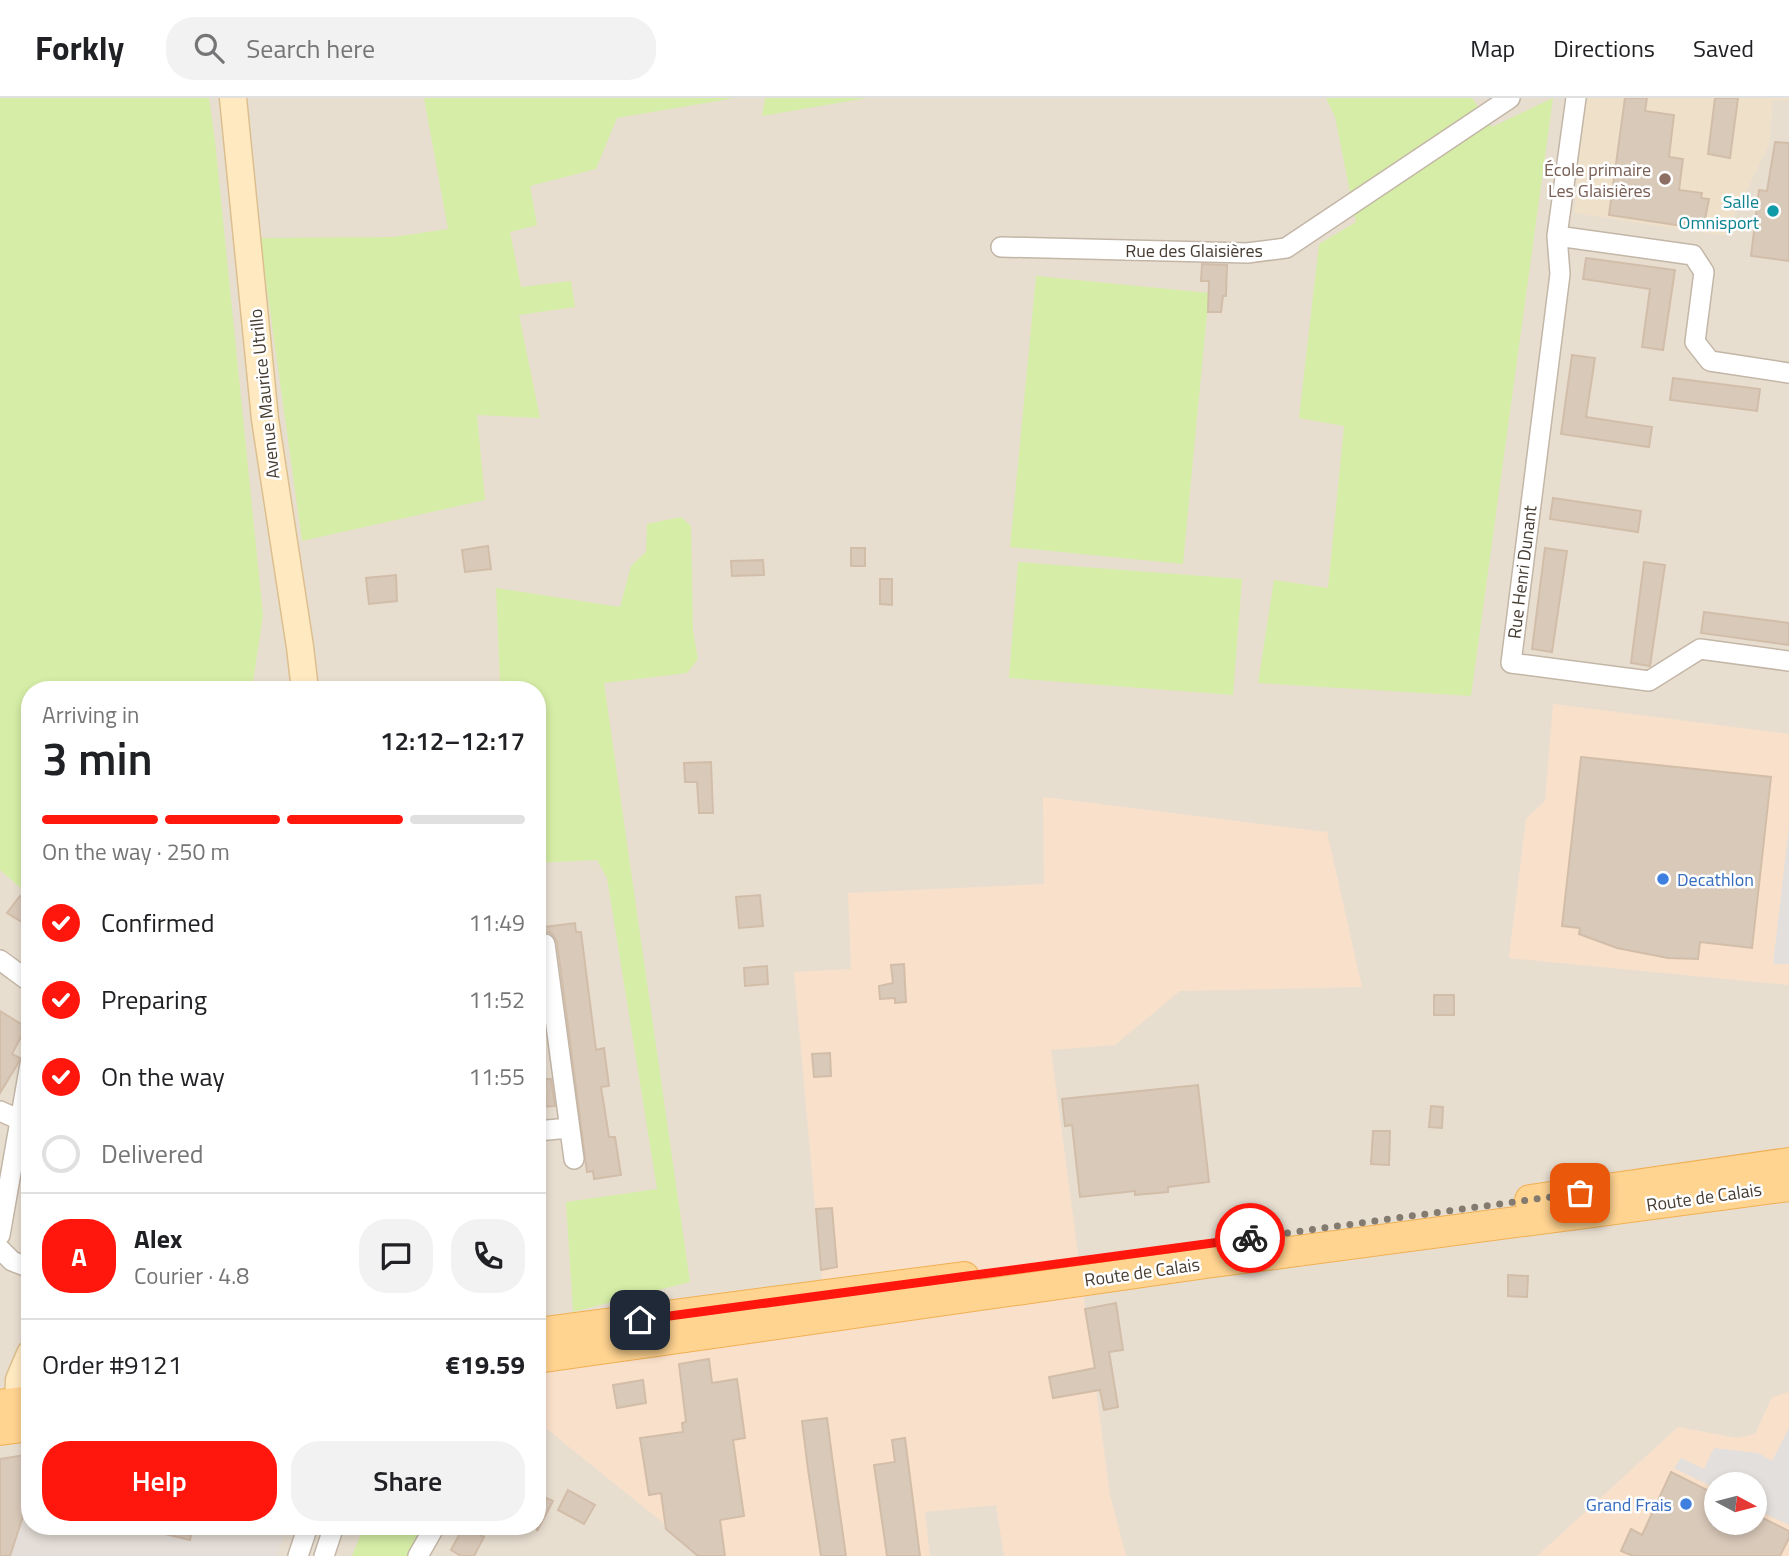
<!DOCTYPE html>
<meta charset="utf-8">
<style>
:root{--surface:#fff;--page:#f2f2f2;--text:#202124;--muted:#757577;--line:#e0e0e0;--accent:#ff170e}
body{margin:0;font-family:"Titillium Web",sans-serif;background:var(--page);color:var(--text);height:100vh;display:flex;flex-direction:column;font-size:26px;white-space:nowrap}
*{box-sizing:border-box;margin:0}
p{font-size:23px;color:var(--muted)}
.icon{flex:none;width:38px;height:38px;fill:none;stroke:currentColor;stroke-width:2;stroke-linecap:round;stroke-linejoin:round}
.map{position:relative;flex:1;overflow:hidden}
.side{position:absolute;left:21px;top:583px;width:525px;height:854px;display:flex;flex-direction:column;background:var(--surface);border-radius:28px;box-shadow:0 4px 10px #0003}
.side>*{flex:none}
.needle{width:46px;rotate:97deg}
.fabs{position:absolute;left:1704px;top:1374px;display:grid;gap:14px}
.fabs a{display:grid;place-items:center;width:63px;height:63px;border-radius:50%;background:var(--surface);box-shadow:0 4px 10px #0003;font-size:35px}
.pin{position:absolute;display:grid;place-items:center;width:60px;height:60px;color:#fff;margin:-30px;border-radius:14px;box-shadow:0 4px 10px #0006}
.courier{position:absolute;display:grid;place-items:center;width:70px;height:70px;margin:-35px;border:5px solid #ff170e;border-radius:50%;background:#fff;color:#222;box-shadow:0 2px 9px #0007}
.head em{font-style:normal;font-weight:600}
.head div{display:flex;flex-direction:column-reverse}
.head{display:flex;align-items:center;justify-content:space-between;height:119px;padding:0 21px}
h1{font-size:46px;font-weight:600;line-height:52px}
.bar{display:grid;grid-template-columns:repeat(4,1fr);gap:10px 7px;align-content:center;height:84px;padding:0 21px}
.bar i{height:9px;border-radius:5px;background:var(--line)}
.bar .active{background:var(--accent)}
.bar p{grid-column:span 4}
.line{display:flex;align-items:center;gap:18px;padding:0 21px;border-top:2px solid var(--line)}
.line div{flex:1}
.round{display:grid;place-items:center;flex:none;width:74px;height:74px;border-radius:28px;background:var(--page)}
ol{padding:0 21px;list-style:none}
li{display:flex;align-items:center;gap:21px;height:77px}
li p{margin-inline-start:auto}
li .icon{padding:7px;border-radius:50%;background:var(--accent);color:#fff;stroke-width:4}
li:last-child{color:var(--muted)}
li i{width:38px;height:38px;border:4px solid var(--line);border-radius:50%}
.cta{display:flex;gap:14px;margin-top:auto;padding:14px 21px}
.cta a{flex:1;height:80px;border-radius:28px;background:var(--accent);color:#fff;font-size:28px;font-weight:600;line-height:80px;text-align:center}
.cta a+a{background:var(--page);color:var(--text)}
header{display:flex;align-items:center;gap:42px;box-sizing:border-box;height:98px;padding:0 35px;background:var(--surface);border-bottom:2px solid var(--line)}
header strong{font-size:33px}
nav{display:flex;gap:38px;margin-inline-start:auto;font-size:24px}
.search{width:490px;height:63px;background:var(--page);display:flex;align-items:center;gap:18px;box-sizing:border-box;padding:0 24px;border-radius:28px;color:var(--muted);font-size:26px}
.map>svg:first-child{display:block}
.residential{fill:#e8ded0;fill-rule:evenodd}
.commercial{fill:#f9e0ca;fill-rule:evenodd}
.industrial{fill:#e5ded8}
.education{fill:#efe0ca}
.green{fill:#d5eda6}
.parking{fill:#e3dfdc}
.building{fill:#d9c9b9;stroke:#d2bda9;stroke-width:2}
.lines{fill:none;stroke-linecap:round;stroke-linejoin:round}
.street-casing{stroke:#c3b6a7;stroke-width:22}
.secondary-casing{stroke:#dcbf8e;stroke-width:29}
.primary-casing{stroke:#f1b053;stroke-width:32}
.street{stroke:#fff;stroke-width:19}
.secondary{stroke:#ffe9c1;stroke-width:26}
.primary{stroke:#ffd390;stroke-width:30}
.done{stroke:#837a70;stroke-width:7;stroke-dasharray:0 12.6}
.route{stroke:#ff170e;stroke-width:9}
.education-dot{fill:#8d6e63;stroke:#fff;stroke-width:2.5}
.culture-dot{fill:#0f9aa8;stroke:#fff;stroke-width:2.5}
.shop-dot{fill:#3f7fe0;stroke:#fff;stroke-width:2.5}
.labels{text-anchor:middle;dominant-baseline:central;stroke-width:5;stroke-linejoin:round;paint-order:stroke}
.education-label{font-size:18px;fill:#785e54;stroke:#fff;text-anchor:end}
.culture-label{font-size:18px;fill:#0d838f;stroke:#fff;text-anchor:end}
.street-label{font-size:18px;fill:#463c32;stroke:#fff}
.shop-label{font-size:18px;fill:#366cbe;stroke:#fff;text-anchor:start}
</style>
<header>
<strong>Forkly</strong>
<div class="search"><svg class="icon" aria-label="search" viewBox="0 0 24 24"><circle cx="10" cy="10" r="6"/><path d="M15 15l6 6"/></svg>Search here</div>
<nav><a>Map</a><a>Directions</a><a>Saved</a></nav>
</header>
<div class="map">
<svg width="1789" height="1458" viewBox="0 0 1789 1458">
<rect width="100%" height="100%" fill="#f3ece2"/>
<path class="residential" d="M0 0H1789V1458H0ZM30 592H537V1428H30ZM1717 1386H1755V1424H1717Z"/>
<path class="commercial" d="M1553 606 1789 636V887L1509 860 1526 721 1545 703Z
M1043 699 1327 734 1362 889 1180 893 1115 947 1051 952 1110 1397 1126 1458H1004L996 1407 925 1414 930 1458H704L537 1323V1273L826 1231 794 874 851 871 848 795 1044 786Z
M1789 1294V1458H1537L1678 1329 1737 1340 1755 1336 1772 1299ZM1717 1386H1755V1424H1717Z"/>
<path class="industrial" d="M30 1373V1428H287L277 1458H0Z"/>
<path class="education" d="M1585 0H1789V2H1773L1769 47 1724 138 1574 115Z"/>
<path class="green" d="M0 0H209L215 43 263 517 252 591 30 592V798L0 772Z
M424 0H735L617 20 596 71 530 88 537 127 510 134 521 189 571 183 575 209 519 217 540 320 477 317 485 402 302 443 260 140 393 139 448 131Z
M765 0H867L762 18Z
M1326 0H1472L1492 29 1553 0 1471 598 1258 585 1274 482 1328 490 1344 328 1299 320 1319 146 1356 124 1335 19Z
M1036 178 1209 195 1183 466 1010 449Z
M681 419 691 428 693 533 698 561 687 575 604 585 690 1184 573 1214 566 1104 657 1091 607 780 597 762 537 765V592L481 591 500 583 496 490 620 509 631 468 646 454 647 426Z
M1018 464 1242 481 1233 597 1009 580Z
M364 1428H425L410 1458H352Z"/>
<path class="parking" d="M1789 728V866H1773Z
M1789 1330V1427L1755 1411V1386H1717V1391L1674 1370 1681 1360 1704 1371 1714 1350 1758 1355 1772 1363Z"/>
<path class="building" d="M1625 0H1647L1645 13 1674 17 1669 59 1683 61 1679 92 1702 95 1701 100 1709 101 1703 131 1609 117Z
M1715 0H1738L1730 60 1708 56Z
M1775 44 1789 45V163L1751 158 1759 92 1767 93Z
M1586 160 1675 172 1663 252 1642 249 1650 191 1583 181Z
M1202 166 1227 167 1226 198H1223L1221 214H1208L1209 183H1201Z
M1572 257 1595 260 1586 319 1652 329 1649 349 1561 336Z
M1673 280 1760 291 1757 313 1670 302Z
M1553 400 1641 413 1638 434 1550 421Z
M488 448 491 471 465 474 462 452Z
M851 450H865V468H851Z
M1545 450 1567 453 1552 554 1532 551Z
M763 462 764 477 732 478 731 463Z
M1644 464 1665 467 1650 568 1631 565Z
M396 477 397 503 369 506 366 480Z
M880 481H892V507L880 506Z
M1704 514 1789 525V547L1701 535Z
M1581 659 1771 679 1752 850 1700 844 1698 861 1668 860 1617 850 1579 836 1580 830 1562 828Z
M711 664 713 715H699L697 684H685L684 665Z
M760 797 763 828 739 830 736 799Z
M20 798 30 806V829L7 815Z
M575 825 576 834H581L596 952 604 950 609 988 601 989 609 1039H615L621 1077 594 1081 593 1073 587 1074 557 844 554 838 549 834 537 837V830Z
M904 866 906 904 895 905V900L880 901 879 888 893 885 891 867Z
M767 868 768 886 745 888 744 870Z
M1434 897H1454V917H1434Z
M0 913 26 929 12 956 20 960 17 967 0 995Z
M830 955 831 978 814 979 812 956Z
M544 981H551L555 1008 537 1009V993H544Z
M1198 987 1209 1084 1168 1089V1094L1135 1097V1093L1080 1099 1072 1027 1065 1028 1062 1001Z
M1431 1008 1443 1009 1442 1030 1429 1029Z
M1373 1033H1390L1389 1067 1371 1066Z
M832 1110 837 1169 821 1172 816 1111Z
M1508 1177 1528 1178 1527 1199 1508 1198Z
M1116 1205 1123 1252 1109 1254 1118 1309 1104 1312 1100 1292 1053 1300 1049 1279 1095 1270 1085 1211Z
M709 1261 712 1285 737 1281 745 1340 733 1342 744 1418 720 1422 725 1458H698L666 1431 661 1395 649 1397 640 1340 683 1334 682 1325 686 1324 679 1266Z
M643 1282 646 1305 617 1310 613 1287Z
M827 1320 833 1366 846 1458H821L808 1371 802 1323Z
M905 1340 920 1458H887L874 1367 895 1364 892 1342Z
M25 1357 30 1361V1407L27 1406 10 1458H0V1361Z
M1671 1374 1717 1397V1424H1755V1416L1789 1433V1440L1780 1458H1633L1621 1453 1631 1431 1642 1437Z
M568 1392 595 1407 584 1426 558 1412Z
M537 1396 553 1403 537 1433Z
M152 1428H193L190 1442 152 1433Z
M464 1428 484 1439 474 1458H461L451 1452Z"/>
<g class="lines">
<g class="street-casing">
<path id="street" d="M1576 0 1557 138 1560 176 1511 565 1649 583 1700 551 1789 563
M1557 138 1693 157 1704 174 1695 244 1710 263 1789 275
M1001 149 1247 155 1286 150 1510 0
M545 846 574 1061
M0 862 30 884
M0 1013 20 1022
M537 1033 569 1030
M0 1137 30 966
M0 1151 12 1163 30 1170
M298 1458 308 1428
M324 1458 334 1428
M418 1458 435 1428"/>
</g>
<g class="secondary-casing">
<path id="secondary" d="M233 0 265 321 300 549 305 592
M5 1320 18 1304 19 1282 30 1256"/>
</g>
<g class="primary-casing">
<path id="primary" d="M1530 1102 1789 1065
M537 1235 964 1179
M537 1260 1206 1165 1789 1088
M0 1307 30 1303
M0 1332 30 1328"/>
</g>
<use href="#street" class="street"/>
<use href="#secondary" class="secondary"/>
<use href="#primary" class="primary"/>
</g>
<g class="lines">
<path class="done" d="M1250 1140 1580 1095"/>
<path class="route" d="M640 1222 1250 1140"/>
</g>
<circle class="education-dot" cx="1665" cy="81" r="7"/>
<circle class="culture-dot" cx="1773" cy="113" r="7"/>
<g class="shop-dot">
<circle cx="1663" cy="781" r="7"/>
<circle cx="1686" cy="1406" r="7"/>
</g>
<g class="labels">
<g class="education-label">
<text x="1651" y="71">École primaire<tspan x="1651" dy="21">Les Glaisières</tspan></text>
</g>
<g class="culture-label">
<text x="1759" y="103">Salle<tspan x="1759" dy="21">Omnisport</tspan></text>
</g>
<g class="street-label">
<text x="1194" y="152">Rue des Glaisières</text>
<text transform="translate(264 296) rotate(-96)">Avenue Maurice Utrillo</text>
<text transform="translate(1522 474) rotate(-83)">Rue Henri Dunant</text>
<text transform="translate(1704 1099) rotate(-8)">Route de Calais</text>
<text transform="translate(1142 1174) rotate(-8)">Route de Calais</text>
</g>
<g class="shop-label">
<text x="1677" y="781">Decathlon</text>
<text x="1672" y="1406" text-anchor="end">Grand Frais</text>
</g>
</g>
</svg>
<div class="fabs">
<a><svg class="needle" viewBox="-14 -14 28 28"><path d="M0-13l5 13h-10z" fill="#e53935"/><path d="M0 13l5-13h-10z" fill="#757577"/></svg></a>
</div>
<div class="pin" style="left:1580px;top:1095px;background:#ea580c"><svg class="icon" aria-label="bag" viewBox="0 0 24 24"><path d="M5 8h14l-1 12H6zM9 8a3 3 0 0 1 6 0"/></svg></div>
<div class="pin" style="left:640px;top:1222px;background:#1f2937"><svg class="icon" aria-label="home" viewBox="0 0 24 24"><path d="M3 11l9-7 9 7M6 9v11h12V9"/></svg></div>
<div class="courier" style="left:1250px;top:1140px"><svg class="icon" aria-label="bike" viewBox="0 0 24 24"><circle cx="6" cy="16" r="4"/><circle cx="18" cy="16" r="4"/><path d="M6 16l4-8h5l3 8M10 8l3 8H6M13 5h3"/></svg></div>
<section class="side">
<div class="head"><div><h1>3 min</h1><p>Arriving in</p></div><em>12:12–12:17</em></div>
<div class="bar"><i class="active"></i><i class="active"></i><i class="active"></i><i></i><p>On the way · 250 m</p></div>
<ol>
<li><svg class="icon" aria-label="check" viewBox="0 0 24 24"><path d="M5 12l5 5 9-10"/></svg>Confirmed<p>11:49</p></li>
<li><svg class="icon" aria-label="check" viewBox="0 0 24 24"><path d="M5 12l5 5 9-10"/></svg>Preparing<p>11:52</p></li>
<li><svg class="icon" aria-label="check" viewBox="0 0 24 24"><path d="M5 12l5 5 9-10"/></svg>On the way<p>11:55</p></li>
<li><i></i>Delivered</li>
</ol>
<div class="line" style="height:126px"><b class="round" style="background:var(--accent);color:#fff">A</b><div><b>Alex</b><p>Courier · 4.8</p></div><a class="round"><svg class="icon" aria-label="chat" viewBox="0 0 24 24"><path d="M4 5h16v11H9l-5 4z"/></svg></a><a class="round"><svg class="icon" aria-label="phone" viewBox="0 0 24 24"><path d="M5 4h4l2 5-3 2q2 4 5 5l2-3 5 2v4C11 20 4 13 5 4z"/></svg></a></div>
<div class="line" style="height:91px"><div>Order #9121</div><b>€19.59</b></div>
<div class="cta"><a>Help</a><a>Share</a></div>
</section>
</div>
